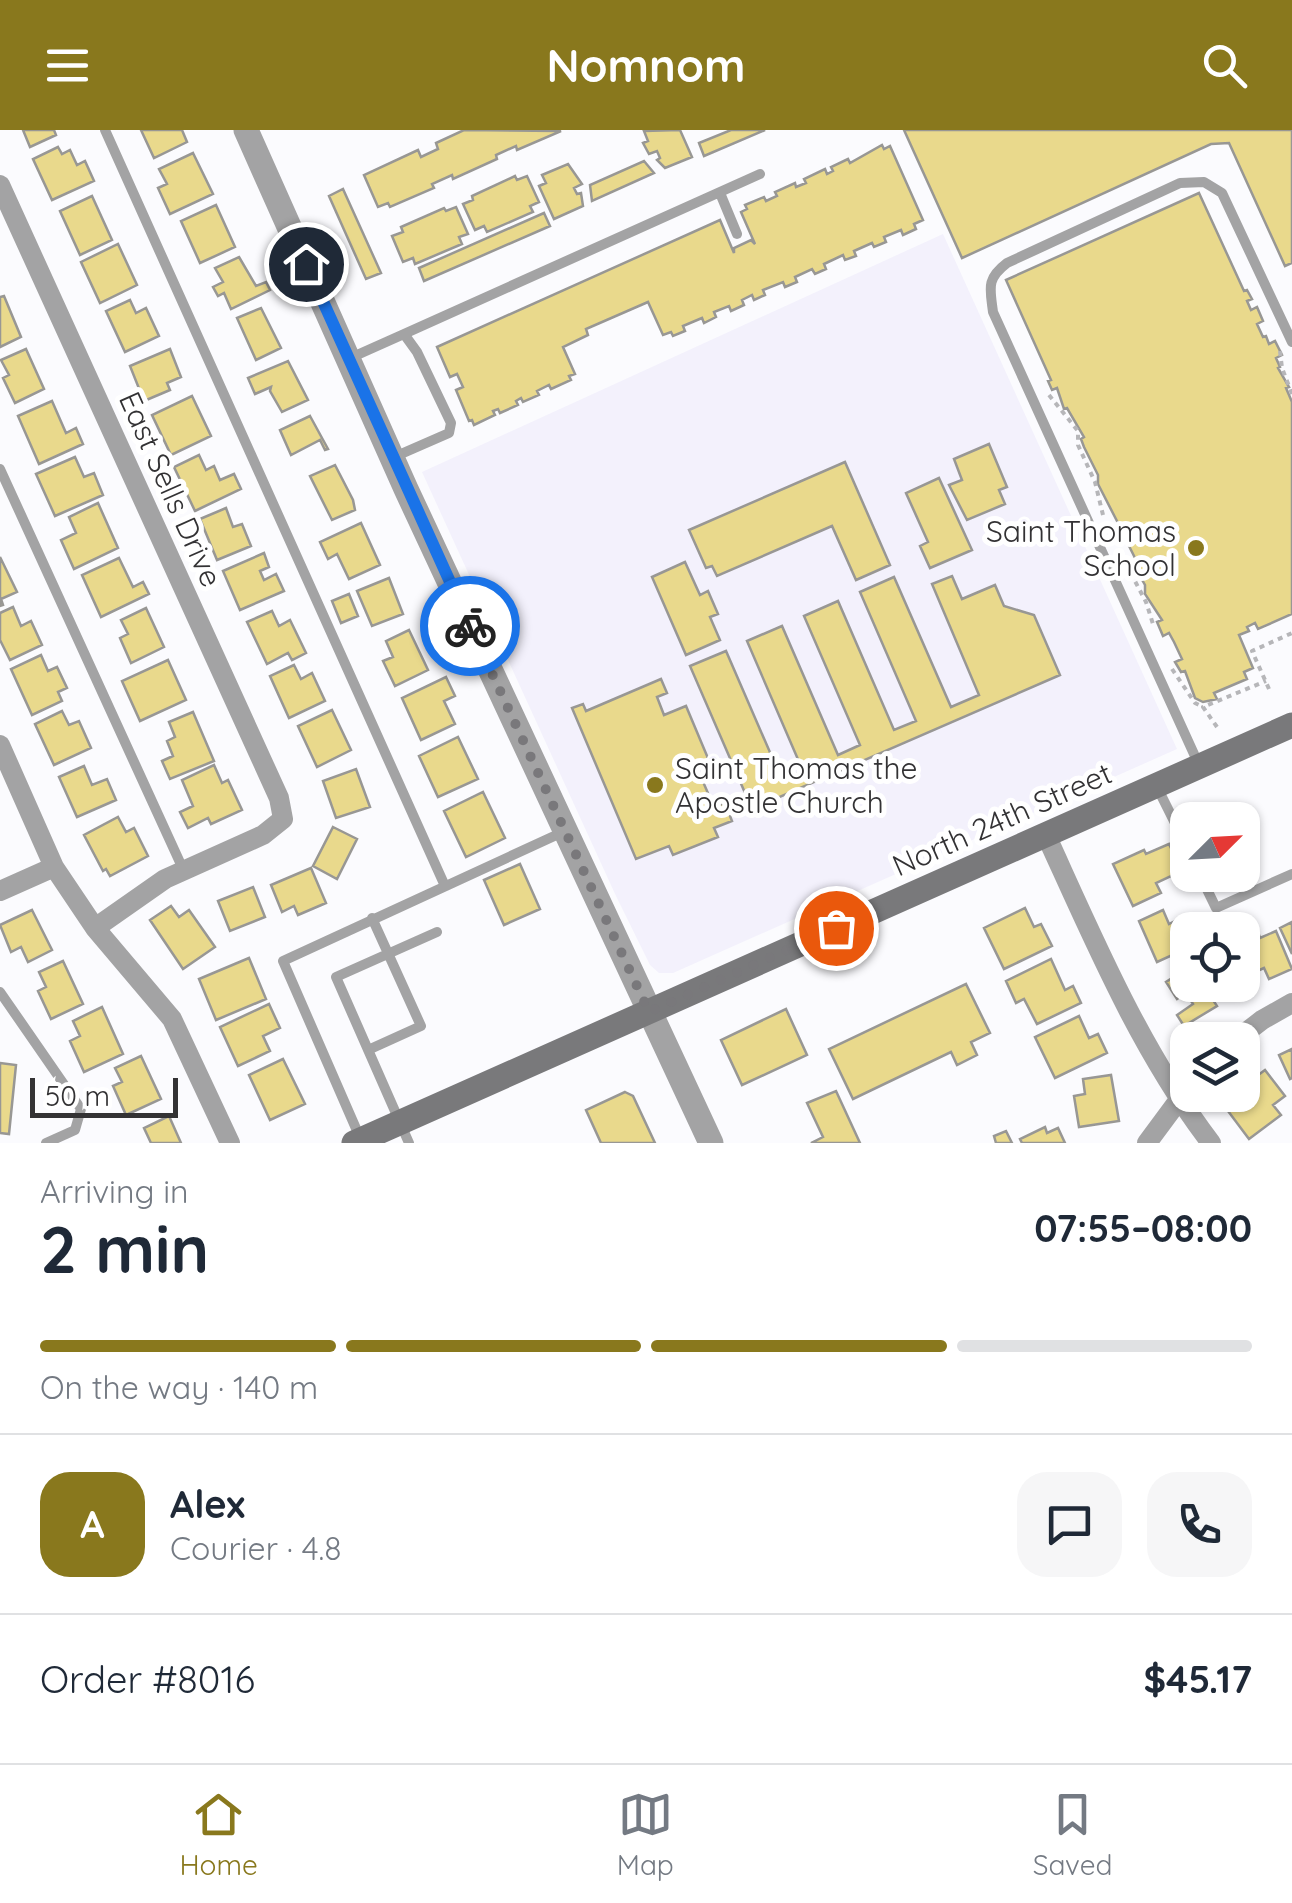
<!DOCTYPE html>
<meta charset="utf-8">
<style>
:root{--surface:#fff;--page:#f6f6f7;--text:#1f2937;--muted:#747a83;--line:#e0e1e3;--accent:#89781d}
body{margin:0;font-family:Quicksand,sans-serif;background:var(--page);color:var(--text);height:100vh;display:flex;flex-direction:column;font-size:38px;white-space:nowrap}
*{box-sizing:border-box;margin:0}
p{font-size:32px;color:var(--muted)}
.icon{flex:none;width:55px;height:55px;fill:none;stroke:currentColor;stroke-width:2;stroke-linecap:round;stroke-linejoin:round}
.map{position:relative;height:1013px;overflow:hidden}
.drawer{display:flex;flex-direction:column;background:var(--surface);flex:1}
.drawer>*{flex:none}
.needle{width:65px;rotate:66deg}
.buttons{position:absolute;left:1170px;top:672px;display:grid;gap:20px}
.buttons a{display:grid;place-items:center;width:90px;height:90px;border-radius:20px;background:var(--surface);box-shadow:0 2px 8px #0004;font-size:50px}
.scale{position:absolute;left:30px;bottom:25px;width:148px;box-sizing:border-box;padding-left:10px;border:5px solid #333234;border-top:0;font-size:28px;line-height:35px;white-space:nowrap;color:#333234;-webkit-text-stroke:8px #fff;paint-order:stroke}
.pin{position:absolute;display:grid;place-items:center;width:85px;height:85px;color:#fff;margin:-42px;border:5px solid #fff;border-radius:50%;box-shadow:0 2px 10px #0007}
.courier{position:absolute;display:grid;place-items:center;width:100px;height:100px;margin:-50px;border:8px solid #1a73e8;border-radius:50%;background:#fff;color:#222;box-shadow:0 2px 12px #0007}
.headline em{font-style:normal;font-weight:700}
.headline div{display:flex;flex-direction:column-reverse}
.headline{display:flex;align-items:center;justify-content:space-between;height:170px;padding:0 40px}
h1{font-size:65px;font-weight:700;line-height:75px}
.bar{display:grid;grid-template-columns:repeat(4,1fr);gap:15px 10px;align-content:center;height:120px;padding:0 40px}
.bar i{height:12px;border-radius:8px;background:var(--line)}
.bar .active{background:var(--accent)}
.bar p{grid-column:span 4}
.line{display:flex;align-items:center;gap:25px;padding:0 40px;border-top:2px solid var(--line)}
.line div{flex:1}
.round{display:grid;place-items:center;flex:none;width:105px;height:105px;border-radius:30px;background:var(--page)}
header{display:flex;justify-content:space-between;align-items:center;height:130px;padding:0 40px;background:var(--accent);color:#fff;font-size:45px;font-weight:700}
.tab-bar{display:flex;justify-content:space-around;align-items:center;height:140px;border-top:2px solid var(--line);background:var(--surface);font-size:28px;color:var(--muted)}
.tab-bar a{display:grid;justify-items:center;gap:5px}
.tab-bar .active{color:var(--accent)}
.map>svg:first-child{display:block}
.built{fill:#f3f1fc}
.building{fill:#e9d98c;stroke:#989794;stroke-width:2.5}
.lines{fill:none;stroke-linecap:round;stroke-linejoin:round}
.path{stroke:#b6b6b9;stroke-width:4;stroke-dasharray:5 5;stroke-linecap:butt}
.service{stroke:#a3a3a4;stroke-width:10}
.minor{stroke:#a3a3a4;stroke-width:20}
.tertiary{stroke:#a3a3a4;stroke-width:25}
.secondary{stroke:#79797b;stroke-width:25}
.done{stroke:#79787b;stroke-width:10;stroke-dasharray:0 18}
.route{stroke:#1a73e8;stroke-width:12}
.poi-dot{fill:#89781d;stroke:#fff;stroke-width:4}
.labels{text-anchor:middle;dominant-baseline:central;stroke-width:10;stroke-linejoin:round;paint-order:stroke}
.street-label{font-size:30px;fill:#333234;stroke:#fff}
.poi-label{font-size:30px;fill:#333234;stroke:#fff;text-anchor:end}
</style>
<header><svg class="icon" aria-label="menu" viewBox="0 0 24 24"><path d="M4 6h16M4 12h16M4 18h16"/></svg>Nomnom<svg class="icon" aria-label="search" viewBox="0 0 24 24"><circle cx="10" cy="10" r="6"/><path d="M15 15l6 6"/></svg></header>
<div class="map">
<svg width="1292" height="1013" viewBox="0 0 1292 1013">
<rect width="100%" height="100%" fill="#fbfbfe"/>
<path class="built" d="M943 104 1177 619 673 843H659L650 835 616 766 422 342Z"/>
<path class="building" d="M23 0H54L56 5 30 17Z
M141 0H182L187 12 154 28Z
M464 0 561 1 517 20 516 16 496 25 497 29 453 49 452 45 432 54 434 58 390 77 388 73 378 77 364 45 418 20 421 27 438 19 436 13Z
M680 0 692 27 665 38 657 30 660 28 657 21 649 24 643 13 648 11 644 1Z
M731 0H765L704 26 699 13Z
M904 0H1292V133L1285 136 1229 13 1211 14 962 128Z
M882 15 884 19 890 16 923 90 914 94 916 99 903 105 901 100 884 107 886 112 874 117 872 113 854 121 856 126 845 130 843 125 824 134 826 139 815 144 812 139 795 147 797 152 785 157 783 152 763 160 765 165 754 170 752 165 742 170 744 175 731 181 729 176 714 182 716 187 704 193 702 188 683 196 685 201 673 206 671 202 663 205 648 172 586 199 588 205 563 217 575 244 569 246 571 250 551 259 549 255 537 261 539 265 523 272 521 268 516 271 518 275 500 283 498 279 493 281 495 285 474 295 472 290 469 291 456 260 463 257 457 244 450 247 437 217 720 90 734 123V118L751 110 755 114 741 82 747 79 745 75 764 67 766 71 777 66 775 62 795 53 796 57 806 53 804 49 825 39 827 44 833 41 831 37 848 29 850 33Z
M58 17 62 24 70 20 77 35 85 31 94 51 52 70 33 29Z
M193 23 213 64 170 84 158 58 167 54 159 39Z
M644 31 654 43 592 71 590 55Z
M568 34 582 54 574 58 577 64 581 63 583 76 554 89 539 56 546 53 542 45Z
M515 46 517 50 527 46 539 72 530 76 533 82 487 102 484 96 475 100 463 74 473 70 472 66Z
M343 59 381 143 366 149 329 66Z
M1199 63 1244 161 1247 160 1252 169 1247 171 1251 180 1257 177 1263 191 1257 194 1263 207 1266 206 1269 214 1275 211 1282 225 1276 228 1280 237 1278 238 1289 257 1286 258 1292 272V484L1258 499 1255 493 1247 497 1249 501 1239 505 1253 538 1244 542 1247 549 1214 563 1217 569 1203 572 1195 568 1185 541 1181 542 1175 532 1182 529 1174 512 1169 503 1163 506 1157 492 1162 490 1145 464V455L1132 432 1136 430 1124 406 1119 408 1114 398 1119 395 1098 354V345L1084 317 1081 309 1084 307 1067 278 1064 279 1057 258 1052 260 1048 251 1051 250 1006 150Z
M92 66 112 110 80 125 60 81Z
M216 75 235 117 200 133 181 91Z
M456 77 468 104 459 107 462 114 415 134 413 128 403 132 392 106 403 102 401 97 444 78 446 81Z
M544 83 550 96 424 151 419 138Z
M118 114 137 155 100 173 81 132Z
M239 127 256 156 266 152 270 160 231 179 224 163 218 166 213 157 223 152 215 138Z
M4 166 21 207 0 217V167Z
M130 170 136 183 146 178 159 206 125 222 106 181Z
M261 178 281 218 256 230 237 188Z
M26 219 44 259 15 273 3 248 9 245 1 230Z
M170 219 181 247 167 253 170 260 144 271 130 236Z
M288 231 308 270 282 282 270 261 271 257 255 264 248 248Z
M192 266 211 306 171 325 152 285Z
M52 271 66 303 76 298 83 314 39 334 18 286Z
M310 286 328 319 325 320 320 310 291 325 280 300Z
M989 314 1007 357 999 360 1005 374 967 390 949 355 962 350 954 329Z
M199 325 206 340 214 336 220 350 234 344 241 359 195 381 174 337Z
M75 327 84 347 94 343 103 365 55 386 36 344Z
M845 332 890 435 856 450 832 396 717 446 712 436 706 438 689 400Z
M335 335 353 370 355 380 332 390 310 346Z
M939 348 972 420 930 438 920 416 928 412 906 363Z
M98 373 118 418 74 439 61 410 76 403 69 387Z
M226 378 233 397 242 394 251 416 217 430 200 389Z
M361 393 380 435 349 449 337 424 328 429 320 412Z
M264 423 269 437 260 441 264 450 276 444 284 461 240 480 223 441Z
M0 427 17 462 1 469 3 475 0 476Z
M119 428 133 457 143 452 149 464 101 487 82 445Z
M685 432 700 465 708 461 718 484 710 487 720 510 686 525 652 447Z
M952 446 962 469 995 455 1004 476 1034 485 1060 545 752 679 690 536 726 521 782 650 803 641 747 511 782 496 838 625 860 615 804 486 838 471 894 600 916 591 860 462 894 447 951 577 979 565 932 454Z
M389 448 403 484 372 496 357 461Z
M349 464 358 486 341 493 332 471Z
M13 477 21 496 31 491 42 515 10 530 0 510V483Z
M146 478 164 517 131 533 120 508 128 504 121 490Z
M272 481 279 496 290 490 306 523 292 530 288 523 267 534 247 492Z
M409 500 428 540 395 556 383 531 393 527 386 511Z
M41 525 48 541 57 537 67 558 58 562 62 571 32 585 11 539Z
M168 530 186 570 140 591 122 551Z
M294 535 301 549 312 543 325 571 289 588 270 546Z
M446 547 455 566 444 571 455 594 421 610 402 568Z
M661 549 667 563 657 567 664 585 686 576 710 633 697 638 714 677 725 673 732 691 714 698 718 707 673 725 669 716 636 729 572 578 583 574 586 581Z
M332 580 351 620 317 637 298 596Z
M62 581 69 595 79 591 91 618 54 635 35 594Z
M193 582 214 631 170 649 162 631 173 626 167 611 175 607 169 592Z
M458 607 478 649 438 667 419 626Z
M214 635 222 653 228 650 242 680 211 694 208 688 188 698 180 682 193 676 182 650Z
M84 636 92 655 107 649 116 670 77 687 59 647Z
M356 639 370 677 336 688 323 651Z
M483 662 505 708 466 727 444 681Z
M118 687 126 702 134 698 148 726 110 746 106 739 103 741 84 705Z
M333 697 357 709 337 749 313 736Z
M1242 702 1251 721 1242 724Z
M1169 714 1182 741 1156 753 1161 763 1133 776 1113 734 1144 720 1146 724Z
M520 734 540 779 504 795 484 750Z
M311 738 326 773 298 785 294 776 282 782 271 755Z
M253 757 265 787 230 801 218 771Z
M171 776 179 787 189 780 215 817 183 839 150 790Z
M1025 778 1034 797 1041 794 1052 816 1004 839 984 798Z
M32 780 52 820 28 832 21 817 11 822 0 795Z
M1163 780 1169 794 1179 789 1188 806V818L1157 832 1139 791Z
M1292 792V824L1280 798Z
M1276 801 1292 839 1269 849 1264 838 1246 846 1242 837V809L1258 802 1260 808Z
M249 828 266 869 216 890 199 849Z
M1051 829 1065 860 1073 856 1081 873 1037 894 1024 869 1016 873 1006 851Z
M63 831 83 874 51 889 38 861 46 857 39 842Z
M1188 838V855L1232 857 1213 870 1217 876 1184 896 1177 885 1193 874 1186 863 1177 869 1166 852Z
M966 854 990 903 971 912 977 925 957 935 951 922 853 969 829 919Z
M269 874 280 898 263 906 270 921 238 936 220 897Z
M102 877 123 924 84 942 70 911 80 906 73 891Z
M786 879 807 925 742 955 721 910Z
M1079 886 1089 908 1098 904 1107 923 1055 948 1035 907Z
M1292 919V948L1290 949 1279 925Z
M141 926 161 969 126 985 113 956 122 952 115 938Z
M283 929 305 974 270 990 249 945Z
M0 933 16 935 9 1004 0 1003Z
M1265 940 1285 966 1273 975 1281 985 1249 1009 1222 973 1232 965H1242V957Z
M1111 945 1119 991 1079 997 1074 966 1085 964 1083 949Z
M836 961 860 1013H811L823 1007 807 973Z
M625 962 633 966 655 1013H601L586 980Z
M169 986 181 1013H151L144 998Z
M1045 997 1047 1003 1058 998 1065 1013H1022L1020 1009Z
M1006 1001 1012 1013H996L994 1006Z"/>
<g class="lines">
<path class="path" d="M1280 221 1282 238 1292 264
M1049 265 1078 301V315L1095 352 1103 385
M1126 434 1146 472 1153 494
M1172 539 1195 573 1203 577
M1269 559 1252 521 1292 503
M1217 597 1203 577 1266 551"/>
<path class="service" d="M105 0 445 756
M720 63 737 104
M404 204 760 44
M348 229 404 204 417 222 451 293 449 303 394 327
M0 339 183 739
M1199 635 993 182C990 158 986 149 1007 133L1180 53 1204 52 1222 63 1292 212
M1157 657 1188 719
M1200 745 1216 778 1292 744
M0 862 81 979 75 1000 46 1013
M368 920 421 896 372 788
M361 1010 283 831 563 702
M409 1013 336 847 437 802"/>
<path class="minor" d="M0 55 279 668 283 689 263 705 165 749 95 798
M0 615 54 737 95 798 172 889 230 1013
M1046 705C1094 810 1140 920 1211 1013
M0 761 54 737
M1236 910 1262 890 1292 873
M1147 1013 1184 963"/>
<path class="tertiary" d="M246 0 406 359 711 1013"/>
<path class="secondary" d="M354 1013 1292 595"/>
</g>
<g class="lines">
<path class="done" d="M470 496 649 882 836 798"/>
<path class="route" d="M306 134 470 496"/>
</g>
<g class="poi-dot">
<circle cx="1196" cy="418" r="10"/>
<circle cx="655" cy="655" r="10"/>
</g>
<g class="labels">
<g class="street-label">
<text transform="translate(171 359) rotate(66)">East Sells Drive</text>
<text transform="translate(1002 689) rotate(-24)">North 24th Street</text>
</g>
<g class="poi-label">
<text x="1176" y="401">Saint Thomas<tspan x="1176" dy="34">School</tspan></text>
<text x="675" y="638" text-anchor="start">Saint Thomas the<tspan x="675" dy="34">Apostle Church</tspan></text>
</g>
</g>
</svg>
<div class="buttons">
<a><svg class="needle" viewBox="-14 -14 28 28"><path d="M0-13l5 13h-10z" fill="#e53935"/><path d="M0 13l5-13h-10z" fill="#747a83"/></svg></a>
<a><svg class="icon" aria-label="locate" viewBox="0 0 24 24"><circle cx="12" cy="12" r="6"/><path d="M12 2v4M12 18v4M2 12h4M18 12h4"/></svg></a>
<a><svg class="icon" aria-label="layers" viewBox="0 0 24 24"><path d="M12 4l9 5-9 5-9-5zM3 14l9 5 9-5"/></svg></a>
</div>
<div class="scale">50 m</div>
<div class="pin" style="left:836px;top:798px;background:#ea580c"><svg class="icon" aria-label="bag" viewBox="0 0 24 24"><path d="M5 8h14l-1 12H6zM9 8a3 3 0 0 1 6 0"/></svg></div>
<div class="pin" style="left:306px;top:134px;background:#1f2937"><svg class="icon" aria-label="home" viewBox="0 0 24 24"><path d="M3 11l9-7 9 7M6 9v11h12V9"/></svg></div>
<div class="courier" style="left:470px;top:496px"><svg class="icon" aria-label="bike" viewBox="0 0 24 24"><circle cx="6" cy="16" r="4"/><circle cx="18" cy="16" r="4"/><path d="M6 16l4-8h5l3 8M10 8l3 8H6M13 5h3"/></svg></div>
</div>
<section class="drawer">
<div class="headline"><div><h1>2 min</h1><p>Arriving in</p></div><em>07:55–08:00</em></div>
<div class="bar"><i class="active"></i><i class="active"></i><i class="active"></i><i></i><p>On the way · 140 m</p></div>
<div class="line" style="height:180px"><b class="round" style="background:var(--accent);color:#fff">A</b><div><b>Alex</b><p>Courier · 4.8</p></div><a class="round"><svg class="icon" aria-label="chat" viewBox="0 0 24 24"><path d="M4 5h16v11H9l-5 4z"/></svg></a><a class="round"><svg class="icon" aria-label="phone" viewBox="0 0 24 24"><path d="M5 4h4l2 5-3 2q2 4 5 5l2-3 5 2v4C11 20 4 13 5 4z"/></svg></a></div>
<div class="line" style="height:130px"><div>Order #8016</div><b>$45.17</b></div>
</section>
<nav class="tab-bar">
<a class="active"><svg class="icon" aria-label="home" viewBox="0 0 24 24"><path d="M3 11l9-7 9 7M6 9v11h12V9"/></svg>Home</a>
<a><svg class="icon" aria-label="map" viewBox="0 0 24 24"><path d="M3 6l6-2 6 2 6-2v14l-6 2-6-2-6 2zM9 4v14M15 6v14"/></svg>Map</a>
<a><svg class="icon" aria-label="saved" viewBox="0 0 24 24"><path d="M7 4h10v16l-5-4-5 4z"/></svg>Saved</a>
</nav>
